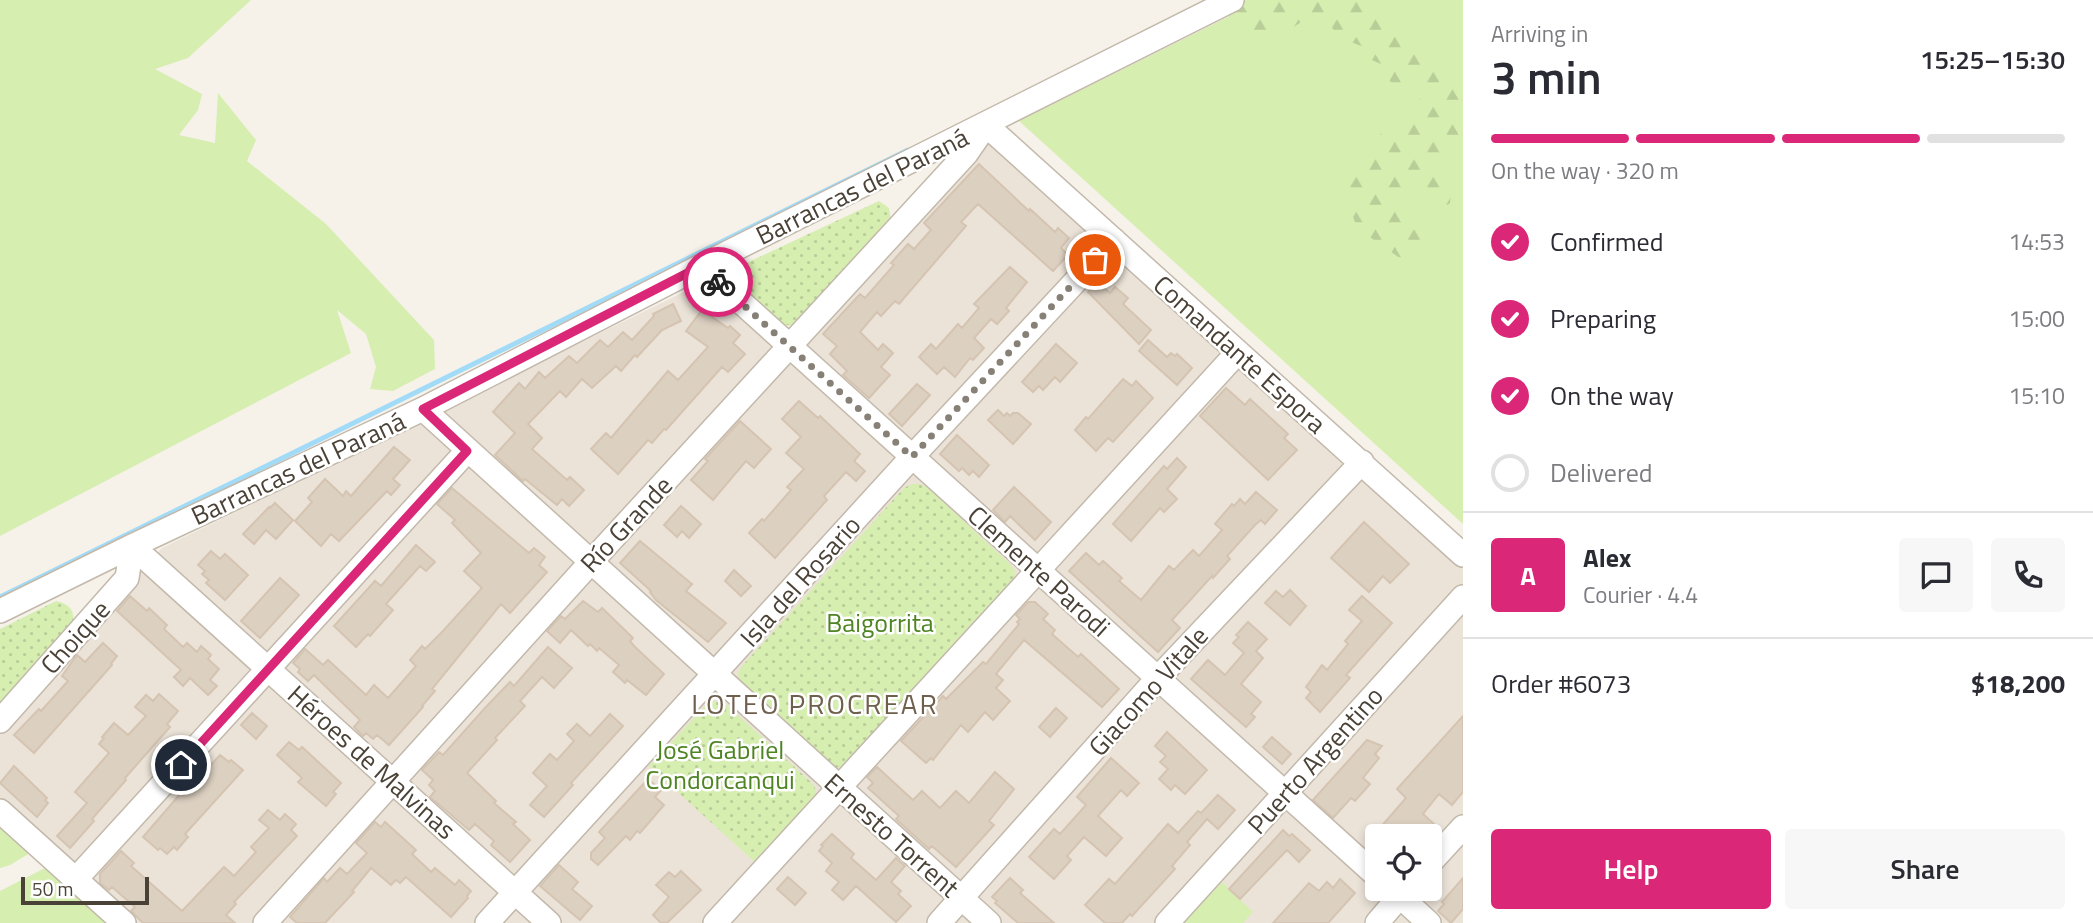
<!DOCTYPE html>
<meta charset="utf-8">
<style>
:root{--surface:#fff;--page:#f7f7f7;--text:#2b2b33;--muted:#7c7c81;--line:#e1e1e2;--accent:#db2777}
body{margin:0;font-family:"Titillium Web",sans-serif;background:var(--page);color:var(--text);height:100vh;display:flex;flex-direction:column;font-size:26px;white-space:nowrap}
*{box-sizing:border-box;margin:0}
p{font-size:23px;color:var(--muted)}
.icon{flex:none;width:38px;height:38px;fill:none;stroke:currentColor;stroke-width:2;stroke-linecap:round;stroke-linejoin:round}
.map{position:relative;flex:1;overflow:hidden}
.side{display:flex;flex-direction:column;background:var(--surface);width:630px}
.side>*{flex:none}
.fabs{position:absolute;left:1365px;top:824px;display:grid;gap:14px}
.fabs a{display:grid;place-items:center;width:77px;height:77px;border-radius:7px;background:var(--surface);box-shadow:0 4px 10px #0003;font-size:35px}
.scale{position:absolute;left:21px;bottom:18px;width:128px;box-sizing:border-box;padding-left:7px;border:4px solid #4b4237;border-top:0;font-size:19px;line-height:24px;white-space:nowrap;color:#4b4237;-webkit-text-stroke:5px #fff;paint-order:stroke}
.pin{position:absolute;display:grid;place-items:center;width:60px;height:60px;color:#fff;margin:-30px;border:4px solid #fff;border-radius:50%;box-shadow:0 2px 7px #0007}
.courier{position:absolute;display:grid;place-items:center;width:70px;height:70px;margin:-35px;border:5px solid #db2777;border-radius:50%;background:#fff;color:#222;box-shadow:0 2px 9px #0007}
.summary em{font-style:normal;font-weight:600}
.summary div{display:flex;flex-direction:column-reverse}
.summary{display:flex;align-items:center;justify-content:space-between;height:119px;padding:0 28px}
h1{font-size:46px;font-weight:600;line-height:52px}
.bar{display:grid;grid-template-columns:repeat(4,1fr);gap:10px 7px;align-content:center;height:84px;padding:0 28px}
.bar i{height:9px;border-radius:5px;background:var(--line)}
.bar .on{background:var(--accent)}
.bar p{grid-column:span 4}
.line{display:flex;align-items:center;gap:18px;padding:0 28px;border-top:2px solid var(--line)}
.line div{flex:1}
.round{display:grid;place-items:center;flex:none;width:74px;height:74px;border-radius:7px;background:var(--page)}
ol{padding:0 28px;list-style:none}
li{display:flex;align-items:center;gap:21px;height:77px}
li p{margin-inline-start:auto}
li .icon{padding:7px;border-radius:50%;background:var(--accent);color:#fff;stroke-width:4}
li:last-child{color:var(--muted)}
li i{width:38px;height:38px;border:4px solid var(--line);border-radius:50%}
.cta{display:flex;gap:14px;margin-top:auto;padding:14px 28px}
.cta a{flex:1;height:80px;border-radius:7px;background:var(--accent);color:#fff;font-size:28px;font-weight:600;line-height:80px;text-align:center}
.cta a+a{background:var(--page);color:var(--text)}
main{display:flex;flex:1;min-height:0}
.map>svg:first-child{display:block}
.residential{fill:#ebe3d8;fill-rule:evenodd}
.grass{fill:#d6eeb0}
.forest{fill:url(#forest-firs)}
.park{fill:url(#park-dots)}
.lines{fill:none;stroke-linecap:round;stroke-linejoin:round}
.stream{stroke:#a2dbf8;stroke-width:5}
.building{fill:#dcd0c1;stroke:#d5c4b1;stroke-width:2}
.minor-casing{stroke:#c3b9ab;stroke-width:26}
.minor{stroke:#fff;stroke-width:23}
.done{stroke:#878076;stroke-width:7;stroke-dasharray:0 12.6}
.route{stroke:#db2777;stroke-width:9}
.labels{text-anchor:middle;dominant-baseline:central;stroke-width:5;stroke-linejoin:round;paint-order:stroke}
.street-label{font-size:26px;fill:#4b4237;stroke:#fff}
.park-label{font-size:26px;fill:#4f8423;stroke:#fff}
.neighbourhood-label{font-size:28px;letter-spacing:2px;fill:#6f5f4d;stroke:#fff}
</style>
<main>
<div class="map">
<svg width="1463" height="923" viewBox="0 0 1463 923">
<defs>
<pattern id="forest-firs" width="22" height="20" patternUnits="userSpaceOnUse" patternTransform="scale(1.75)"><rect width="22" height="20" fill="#d6eeb0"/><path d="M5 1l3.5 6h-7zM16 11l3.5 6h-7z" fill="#b9cd98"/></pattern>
<pattern id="park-dots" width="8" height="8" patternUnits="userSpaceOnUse" patternTransform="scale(1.75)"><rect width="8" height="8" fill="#d6eeb0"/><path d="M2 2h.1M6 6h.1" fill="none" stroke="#b9cd98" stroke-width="1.8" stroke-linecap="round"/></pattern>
</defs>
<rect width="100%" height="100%" fill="#f6f2ea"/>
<path class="residential" d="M985 140 1463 569V923H137L0 799V727L162 548 702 283 792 363ZM1377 836H1430V889H1377Z"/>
<path class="grass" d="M0 0H251L188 58 155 69 202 94 198 110 179 135 215 143 218 93 256 140 247 161 326 224 434 340 435 369 393 391 370 389 376 367 366 334 337 310 351 353 0 536Z
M1262 0H1463V524L1019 121Z
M0 825 30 853 10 865 0 868Z
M45 868 106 923H0V891Z
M1222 882 1253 912 1243 923H1184Z"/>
<path class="forest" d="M1236 0H1370L1374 11 1414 53 1463 90V144L1446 146V160L1437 167 1438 174 1451 191 1450 203 1440 211 1426 202 1419 185 1405 201 1402 219 1423 230 1421 244 1404 261 1357 228 1343 188 1384 129 1413 111 1420 98 1418 88 1396 87 1385 76 1388 67 1367 58 1369 49 1343 39 1318 14C1304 18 1301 23 1289 30 1273 39 1239 46 1230 23 1228 19 1229 12 1228 7Z"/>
<path class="park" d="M879 201 889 208 891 220 794 326 779 324 739 286 736 276 742 265Z
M912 484H919L927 487 1011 565 1015 571 1014 580 843 767 835 768 740 684 738 673 742 666 904 488Z
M56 601C70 604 77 612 71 626L0 704V629Z
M714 701 727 705 813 784 816 790V797L757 864 649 766 708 703Z"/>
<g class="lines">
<path class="stream" d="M0 597 908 150"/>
</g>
<path class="building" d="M979 164 1029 211 1030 209 1055 232 1058 228 1069 238 1061 248 1068 255 1053 271 978 204 961 222 966 226 899 304 895 301 881 316 877 312 860 332 878 350 883 344 893 353 881 367 890 375 869 398 843 375 847 371 830 354 837 346 823 334 860 294 865 298 894 265 891 263 908 244 914 249 931 230 924 223Z
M1010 267 1027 282 1006 308 1009 311 997 324 991 319 974 338 984 348 973 360 970 358 955 377 944 367 937 374 919 357 931 344 936 349 958 324 962 328 979 308 974 304Z
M1097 282 1110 293 1115 287 1128 298 1123 304 1151 330 1139 344 1088 292Z
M673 304 681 321 662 330 637 357 635 355 621 371 616 366 592 388 582 379 566 397 560 391 528 424 542 438 532 449 567 480 570 477 584 490 569 506 562 499 557 505 525 479 523 481 495 455 515 433 493 412 519 383 525 389 539 372 545 378 569 356 577 363 600 340 608 347 623 332 632 340 654 316 653 314Z
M702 310 728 328 730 326 740 335 733 343 745 354 728 372 722 367 666 430 664 429 652 443 648 440 618 474 591 449 606 433 611 438 668 371 678 380 708 347 686 331Z
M1148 340 1167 357 1171 353 1175 356 1177 354 1192 368 1177 385 1139 351Z
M1056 344 1077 363 1060 382 1055 377 1043 390 1039 386 1033 392 1022 382Z
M1123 379 1132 386 1136 381 1153 398 1113 442 1108 438 1096 451 1075 430 1086 417 1088 419Z
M917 384 930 395 902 426 889 414Z
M1226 388 1245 405 1250 399 1288 434 1284 438 1297 450 1268 480 1200 416Z
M799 401 818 418 820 416 860 454 854 461 865 471 856 481 846 472 824 496 827 500 775 558 749 533 762 519 764 521 791 490 787 487 804 469 786 453 801 437 782 419Z
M998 410 1004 416 1007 413 1010 416 1013 413H1018L1031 424 1013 444 988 420Z
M740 421 771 449 754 468 746 461 713 500 691 480 708 461 705 459Z
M957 435 989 465 979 477 973 471 969 475 962 468 959 471 940 454Z
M394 447 410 460 393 479 400 485 391 495 387 491 339 541 331 534 321 546 295 521 312 502 308 498 325 479 343 496 346 491 351 496Z
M1177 458 1186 467 1167 489 1177 499 1164 512 1160 508 1131 541 1113 524 1164 466 1167 469Z
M1014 487 1051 522 1035 540 1010 516 1005 522 993 510Z
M452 488 529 553 534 548 545 557 539 565 547 572 510 613 501 604 432 689 435 691 422 706 423 707 389 745 377 735 373 739 366 733 363 736 354 727 360 720 314 675 308 681 298 672 300 669 293 663 305 649 323 665 328 660 366 695 374 685 388 698 416 666 410 660 422 646 425 649 443 631 482 588 464 571 481 553 452 523 455 520 437 504Z
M1256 492 1277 510 1265 524 1261 520 1255 525 1227 556 1230 559 1213 578 1212 576 1172 620 1180 628 1158 652 1069 571 1086 553 1099 565 1103 561 1122 578 1119 581 1141 600 1169 566 1174 570 1193 550 1199 556 1222 530 1215 524 1232 504 1234 506 1240 499 1245 504Z
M275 503 293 520 276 539 266 530 254 544 243 534 269 507 270 508Z
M681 506 701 524 689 538 682 531 677 537 664 525Z
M1364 522 1409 564 1390 583 1383 576 1369 592 1331 558Z
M640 541 692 584 686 591 726 623 708 642 656 600 650 592 651 591 620 563Z
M416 545 435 562 426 571 420 566 386 604 393 610 370 636 368 634 356 647 334 626 375 581 381 586Z
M211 551 220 559 225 554 248 575 225 600 206 583 209 580 202 574 205 571 198 565Z
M734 570 751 586 741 596 725 581Z
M280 578 299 595 260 638 241 621Z
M1290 590 1306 606 1290 625 1265 603 1276 591 1283 597Z
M130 596 147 611 149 608 167 625 164 629 183 647 187 643 197 652 201 646 211 655 208 659 219 669 210 680 217 686 208 695 190 678 183 686 174 677 181 670 117 611Z
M1362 596 1392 623 1346 675 1350 678 1320 712 1306 698 1311 692 1306 687 1322 665 1327 670 1348 644 1345 641 1362 621 1349 610Z
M583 601 598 612 602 608 633 638 630 641 635 647 664 674 646 695 627 680 625 683 613 672 619 665 599 648 597 651 590 644 588 646 571 630 560 643 547 631 561 616 565 619Z
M1028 602H1035L1048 614 1043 619 1055 630 1052 634 1078 657 1081 654 1119 689 1102 707 1024 640 996 674 1003 680 996 688 1010 701 993 720 985 712 968 732 961 725 933 760 931 758 926 763 901 741 943 696 946 699 983 662 986 664 1019 624 1017 622 1020 619 1016 615Z
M1248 622 1267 639 1256 651 1263 658 1241 684 1261 702 1251 714 1255 717 1246 727 1191 679 1208 660 1225 675 1244 653 1233 643 1239 637 1236 635Z
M103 643 117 656 111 664 112 665 34 753 14 735 39 709 41 711 68 681 62 676 77 655 85 662Z
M548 647 572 668 554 688 542 677 520 701 525 706 495 738 497 740 467 773 496 801 494 803 516 822 513 824 530 840 510 862 491 845 494 841 475 824 469 830 430 797 435 791 429 785 433 780 422 770 439 752 443 755 485 708 510 682 514 686Z
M159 694 178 711 167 724 170 727 125 778 126 780 92 819 94 821 70 848 57 836 87 803 75 792 109 753 99 744 104 738 102 737 114 723 128 735 146 716 135 707 146 695 153 701Z
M1056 708 1067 718 1050 737 1039 727Z
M252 713 267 726 256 739 241 725Z
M610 714 623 726 571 783 573 785 544 817 530 805 547 786 533 773 550 754 557 760 574 741 567 734 577 724 590 736Z
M1463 716V792L1452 805 1439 794 1423 814 1434 824 1423 836H1373L1406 798 1397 789Z
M1167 732 1207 770 1185 794 1175 785 1171 790 1159 779 1168 769 1160 762 1166 756 1155 746Z
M1272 737 1291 754 1282 764 1263 747Z
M1367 740 1382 746 1375 754 1379 758 1363 778 1370 784 1355 801 1351 798 1333 818 1313 800Z
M289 742 299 750 302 747 341 783 333 792 336 794 326 806 298 782 302 778 277 755Z
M220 755 229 762 231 760 243 770 185 834 188 837 177 850 174 847 167 854 160 848 158 850 143 837 181 793 183 795Z
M1111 758 1139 783 1127 796 1121 790 1098 816 1122 838 1106 856 1084 837 1067 856 1071 860 1054 879 1029 857 1054 829 1060 834 1086 805 1077 797Z
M14 766 47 798 45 800 48 803 37 817 0 783Z
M877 767 913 800 922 791 940 808 956 791 969 803 995 772 1014 789 989 821 994 825 956 867 932 846 929 849 896 819 899 816 868 788 873 783 867 777Z
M648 779 661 790 655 797 664 805 640 833 637 831 630 840 626 836 598 865 591 859V853L605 838 599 832Z
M1218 795 1235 810 1218 829 1207 819 1187 842 1190 845 1172 866 1175 869 1132 916 1130 914 1122 923H1105L1085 905 1109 879 1115 884 1168 824 1178 833 1198 811 1201 813Z
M268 810 280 820 285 814 296 824 291 830 297 836 234 902 236 904 226 915 235 923H143L131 911 135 907 112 887 109 890 100 883V874L121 851 134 863 131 866 182 911 224 867 234 876 256 852 251 847 269 828 259 820Z
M375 822 381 827 385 822 416 850 412 854 431 872 435 868 455 885 459 880 471 891 467 896 468 898 451 917 406 877 400 883 396 880 391 885 371 868 352 891 354 892 325 923H297L290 917 324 878 327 882 340 868 347 874 367 853 356 843Z
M1283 830 1289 836 1292 834 1310 850 1299 862 1287 850 1240 899 1229 889Z
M832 834 854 854 851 858 876 880 896 858 905 866 891 882 901 891 898 894 911 906 896 922 856 886 843 900 832 890 839 882 826 871 832 863 819 851 823 846 821 845Z
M559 865 578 882 572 889 592 906 580 920 540 886Z
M681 871 701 890 667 923H661L653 915 669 897 656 885 669 872 675 877Z
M788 877 806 893 795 905 777 889Z
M1010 878 1023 890 1020 893 1054 923H1018L995 903 997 901 992 897Z
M1463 878V909L1451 923 1438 911 1444 904 1442 902Z
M1340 879 1355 893 1328 923H1273L1309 883 1319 891 1327 882 1333 888Z"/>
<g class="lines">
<g class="minor-casing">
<path id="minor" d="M986 125 1463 555
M701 266 1377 876
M423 409 989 923
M132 546 549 923
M0 611 132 546 423 409 701 266 1232 0
M0 721 127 578 132 546
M0 811 124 923
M1430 863 1463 827
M75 880 467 451
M1392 889 1429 923
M265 923 591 562 966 154 984 128
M487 923 912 457 1114 240
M715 923 1238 352
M939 923 1157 679 1362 462
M1167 923 1463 597
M1377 923 1406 889"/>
</g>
<use href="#minor" class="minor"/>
</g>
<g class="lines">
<path class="done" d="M718 282 912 457 1095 260"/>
<path class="route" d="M181 765 467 451 423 409 701 266 718 282"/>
</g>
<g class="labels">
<g class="street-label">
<text transform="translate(862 186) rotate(-26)">Barrancas del Paraná</text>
<text transform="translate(1240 354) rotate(42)">Comandante Espora</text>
<text transform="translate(298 468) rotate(-25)">Barrancas del Paraná</text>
<text transform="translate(626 524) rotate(-47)">Río Grande</text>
<text transform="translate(1039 571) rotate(42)">Clemente Parodi</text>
<text transform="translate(800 581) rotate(-48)">Isla del Rosario</text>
<text transform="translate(75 637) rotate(-48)">Choique</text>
<text transform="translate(1148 691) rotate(-48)">Giacomo Vitale</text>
<text transform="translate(1315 760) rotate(-48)">Puerto Argentino</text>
<text transform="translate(372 762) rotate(42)">Héroes de Malvinas</text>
<text transform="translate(892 835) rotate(42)">Ernesto Torrent</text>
</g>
<g class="park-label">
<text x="880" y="622">Baigorrita</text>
<text x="720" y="749">José Gabriel<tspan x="720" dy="30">Condorcanqui</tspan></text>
</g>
<g class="neighbourhood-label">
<text x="815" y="703">LOTEO PROCREAR</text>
</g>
</g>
</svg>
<div class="fabs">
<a><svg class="icon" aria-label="locate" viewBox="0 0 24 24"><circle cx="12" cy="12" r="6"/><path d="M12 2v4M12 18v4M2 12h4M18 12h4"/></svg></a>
</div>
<div class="scale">50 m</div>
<div class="pin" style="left:1095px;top:260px;background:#ea580c"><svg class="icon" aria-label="bag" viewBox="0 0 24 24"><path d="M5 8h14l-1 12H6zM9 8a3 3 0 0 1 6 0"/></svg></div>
<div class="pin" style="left:181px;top:765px;background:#1f2937"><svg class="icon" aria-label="home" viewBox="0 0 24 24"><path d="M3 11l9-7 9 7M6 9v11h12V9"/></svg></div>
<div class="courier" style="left:718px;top:282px"><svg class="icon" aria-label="bike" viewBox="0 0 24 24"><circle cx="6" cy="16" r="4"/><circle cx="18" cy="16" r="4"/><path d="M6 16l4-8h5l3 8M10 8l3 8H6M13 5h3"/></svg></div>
</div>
<section class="side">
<div class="summary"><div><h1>3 min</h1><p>Arriving in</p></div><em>15:25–15:30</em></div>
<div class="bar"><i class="on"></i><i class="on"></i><i class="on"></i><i></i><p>On the way · 320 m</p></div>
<ol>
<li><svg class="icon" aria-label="check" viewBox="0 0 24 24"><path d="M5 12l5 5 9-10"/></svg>Confirmed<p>14:53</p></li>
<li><svg class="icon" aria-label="check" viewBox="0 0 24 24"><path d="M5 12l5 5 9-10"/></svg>Preparing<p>15:00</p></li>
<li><svg class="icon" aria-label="check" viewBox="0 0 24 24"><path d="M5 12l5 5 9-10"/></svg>On the way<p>15:10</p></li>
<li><i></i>Delivered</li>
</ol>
<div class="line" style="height:126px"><b class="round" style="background:var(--accent);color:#fff">A</b><div><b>Alex</b><p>Courier · 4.4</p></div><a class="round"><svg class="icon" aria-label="chat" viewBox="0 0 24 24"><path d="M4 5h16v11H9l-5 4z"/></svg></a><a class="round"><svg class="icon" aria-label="phone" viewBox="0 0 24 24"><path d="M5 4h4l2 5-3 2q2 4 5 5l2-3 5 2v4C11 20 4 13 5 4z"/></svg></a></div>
<div class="line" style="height:91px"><div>Order #6073</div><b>$18,200</b></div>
<div class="cta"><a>Help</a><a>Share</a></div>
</section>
</main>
